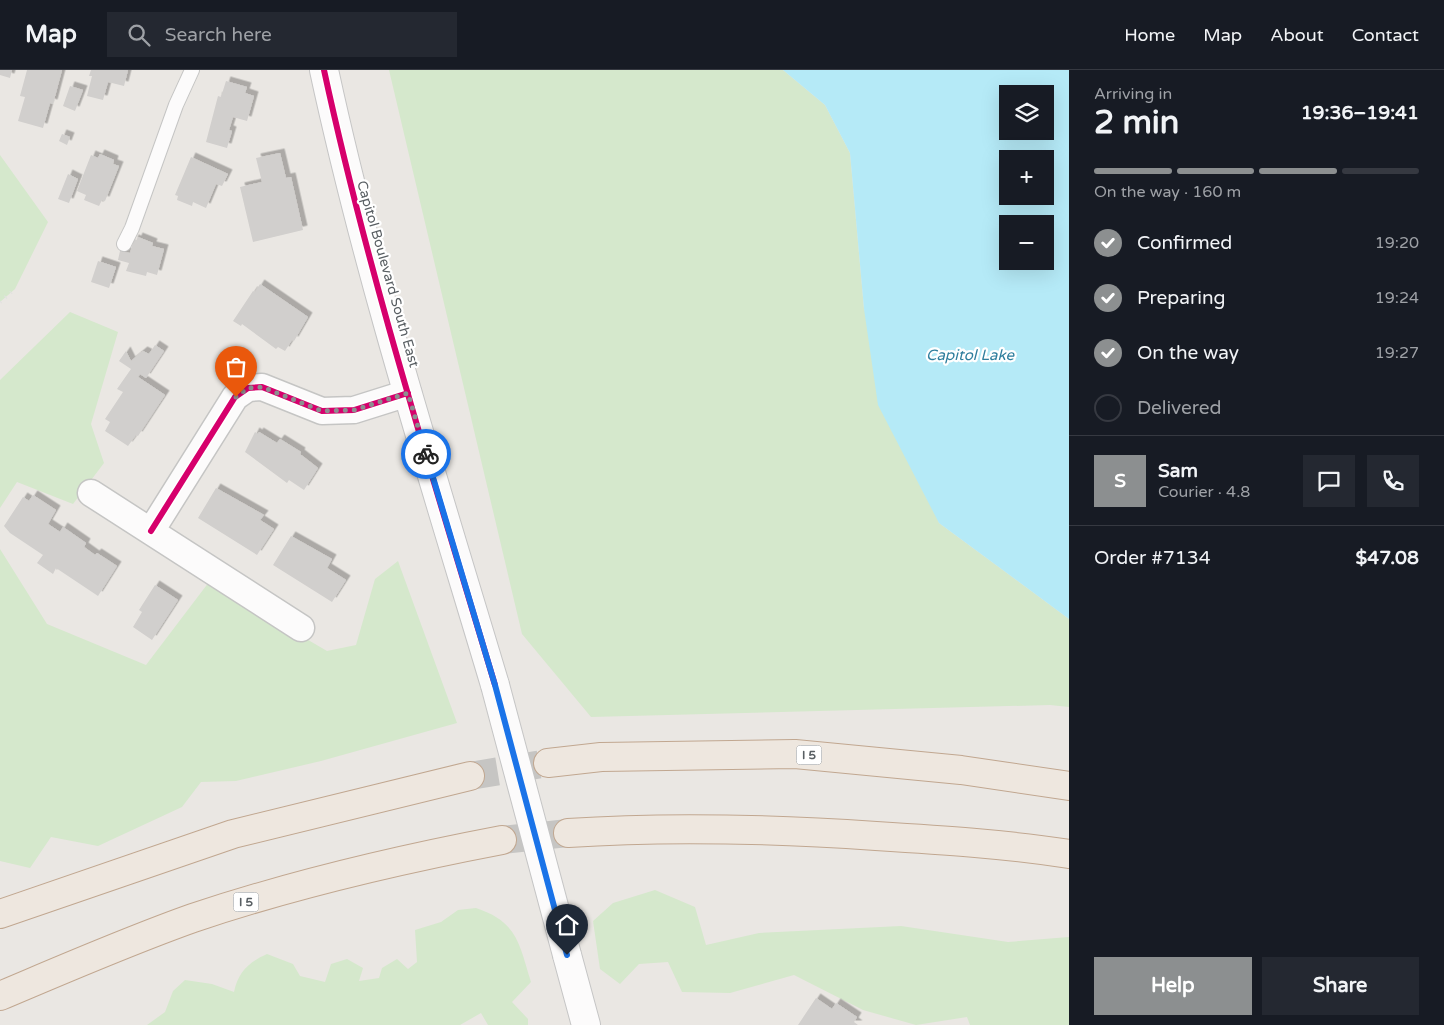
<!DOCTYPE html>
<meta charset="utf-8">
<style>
:root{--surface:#171b24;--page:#242831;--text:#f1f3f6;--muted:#9ea1a6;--line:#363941;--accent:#8c8f90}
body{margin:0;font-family:"Varela Round",sans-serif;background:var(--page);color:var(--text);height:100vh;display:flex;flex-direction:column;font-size:19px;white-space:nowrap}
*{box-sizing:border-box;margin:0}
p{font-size:16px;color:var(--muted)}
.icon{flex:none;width:28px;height:28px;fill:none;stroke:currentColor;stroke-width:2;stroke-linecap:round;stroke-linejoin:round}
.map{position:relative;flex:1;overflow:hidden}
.side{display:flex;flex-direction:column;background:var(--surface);width:375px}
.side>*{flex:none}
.fabs{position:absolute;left:999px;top:15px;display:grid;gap:10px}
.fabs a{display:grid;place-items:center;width:55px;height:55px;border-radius:0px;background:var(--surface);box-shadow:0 5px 20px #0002;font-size:25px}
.pin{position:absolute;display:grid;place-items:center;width:42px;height:42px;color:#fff;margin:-51px -21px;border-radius:50% 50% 50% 0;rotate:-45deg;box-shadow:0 0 5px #0007}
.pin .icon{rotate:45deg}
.courier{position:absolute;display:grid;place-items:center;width:50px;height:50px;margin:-25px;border:4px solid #1a73e8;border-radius:50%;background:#fff;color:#222;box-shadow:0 1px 6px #0007}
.headline em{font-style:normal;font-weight:700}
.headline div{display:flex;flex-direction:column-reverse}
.headline{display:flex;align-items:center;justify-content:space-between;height:85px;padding:0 25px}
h1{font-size:32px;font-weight:700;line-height:38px}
.bar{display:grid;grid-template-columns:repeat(4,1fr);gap:8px 5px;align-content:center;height:60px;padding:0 25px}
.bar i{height:6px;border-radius:4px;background:var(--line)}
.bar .current{background:var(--accent)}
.bar p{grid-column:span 4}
.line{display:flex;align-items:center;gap:12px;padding:0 25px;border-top:1px solid var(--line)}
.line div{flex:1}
.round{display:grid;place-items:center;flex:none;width:52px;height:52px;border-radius:0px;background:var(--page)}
ol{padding:0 25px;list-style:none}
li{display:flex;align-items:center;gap:15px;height:55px}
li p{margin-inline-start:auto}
li .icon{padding:5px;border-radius:50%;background:var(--accent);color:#fff;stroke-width:4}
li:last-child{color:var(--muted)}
li i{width:28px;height:28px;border:2px solid var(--line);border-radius:50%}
.primary-button{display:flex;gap:10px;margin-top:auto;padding:10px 25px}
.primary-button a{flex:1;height:58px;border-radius:0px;background:var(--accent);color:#fff;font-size:20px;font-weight:700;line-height:58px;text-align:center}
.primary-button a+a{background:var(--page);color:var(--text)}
header{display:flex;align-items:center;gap:30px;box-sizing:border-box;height:70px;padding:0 25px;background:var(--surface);border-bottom:1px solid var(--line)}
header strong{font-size:24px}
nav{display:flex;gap:28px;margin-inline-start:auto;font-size:18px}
.search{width:350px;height:45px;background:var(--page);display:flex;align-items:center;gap:12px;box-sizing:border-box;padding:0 18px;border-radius:0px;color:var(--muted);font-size:19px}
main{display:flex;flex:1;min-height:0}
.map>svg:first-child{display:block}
.green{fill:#d5e8cc}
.water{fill:#b5eaf7;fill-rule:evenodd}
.building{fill:#d1cfcd;filter:url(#shadow)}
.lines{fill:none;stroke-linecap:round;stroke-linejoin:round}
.motorway-tunnel{stroke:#c6c5c3;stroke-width:28;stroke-dasharray:28 14;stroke-linecap:butt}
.service-casing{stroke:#c5c5c4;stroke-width:16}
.minor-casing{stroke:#c5c5c4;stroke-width:29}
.secondary-casing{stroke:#c5c5c5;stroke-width:30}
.motorway-casing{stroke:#c1a790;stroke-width:30}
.service{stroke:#fcfbfb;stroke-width:14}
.minor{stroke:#fcfbfb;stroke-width:26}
.secondary{stroke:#fcfbfb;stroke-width:28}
.motorway{stroke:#eee7df;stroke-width:28}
.rail{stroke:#e1e1e0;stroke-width:4;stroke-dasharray:1 6;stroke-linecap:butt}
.secondary-bridge-casing{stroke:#c5c5c5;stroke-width:30;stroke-linecap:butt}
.secondary-bridge{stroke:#fcfbfb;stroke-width:28}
.cycleway-casing{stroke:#fff;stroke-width:9}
.cycleway{stroke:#d6006c;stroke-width:6}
.done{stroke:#8c8f90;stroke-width:5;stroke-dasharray:0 9}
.route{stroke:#1a73e8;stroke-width:6}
.labels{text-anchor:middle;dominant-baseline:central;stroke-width:4.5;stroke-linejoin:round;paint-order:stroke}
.shield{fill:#fff;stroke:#8b8f92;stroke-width:1}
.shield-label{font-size:12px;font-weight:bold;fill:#595f63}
.street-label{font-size:14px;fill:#595f63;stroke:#fff}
.water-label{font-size:15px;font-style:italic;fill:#2e7e9d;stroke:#fff}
</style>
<header>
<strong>Map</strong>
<div class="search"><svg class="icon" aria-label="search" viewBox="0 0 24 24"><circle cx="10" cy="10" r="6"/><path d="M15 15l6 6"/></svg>Search here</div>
<nav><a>Home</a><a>Map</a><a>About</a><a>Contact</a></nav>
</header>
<main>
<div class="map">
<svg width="1069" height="955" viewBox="0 0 1069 955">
<defs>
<filter id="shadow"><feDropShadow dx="4.5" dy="-4.5" stdDeviation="0" flood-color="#0004"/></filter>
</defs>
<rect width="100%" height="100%" fill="#eae7e3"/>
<path class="green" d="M389 0H783L825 35 850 83 864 239 939 453 1069 549V637L1050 635 591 647 522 564Z
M0 85 48 152 15 219 0 232Z
M70 242 118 262 91 354 104 393 73 434 17 412 0 438V310Z
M0 479 47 554 146 595 209 512 327 581 356 575 375 509 398 491 457 653 321 691 236 711 201 712 182 737 98 776 51 767 30 798 0 791Z
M655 820 695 837 706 875 759 863 901 856 1008 872 1069 867V955H970L967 947 916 955 863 940 794 905 730 923 682 922 668 892 639 894 620 914 600 899 593 851 613 833Z
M476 838C518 852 519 874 531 912L512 932 528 949V955H488L481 943 460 955H147L165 942 173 921 185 910 212 914 234 922C238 902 249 892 267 884L293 894 300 906 325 912 331 894 347 889 363 898 359 911 379 908 382 898 397 889 408 899 417 892 415 860 441 852 458 840Z"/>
<path class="water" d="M783 0H1069V549L939 453 878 335 864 239 850 83 825 35ZM1008 24H1045V61H1008ZM1008 89H1045V126H1008ZM1008 154H1045V191H1008Z"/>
<path class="building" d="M0 0H12L10 8 0 5Z
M27 0H62L53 34 50 33 43 58 18 51 25 27 20 26Z
M91 0H128L124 16 108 12 103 30 87 26 92 6H89Z
M226 11 247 17 245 23 254 26 247 51 233 47 229 60 232 61 227 78 206 72 218 26 221 27Z
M70 16 83 20 75 41 63 36Z
M62 64 70 67 67 75 59 71Z
M280 83 286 108 291 107 303 160 253 172 240 117 262 112 256 88Z
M100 84 114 90 113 94 119 96 105 131 102 130 99 136 84 130 86 125 77 121 91 85 98 88Z
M191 87 228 104 222 116 216 114 206 138 193 132 192 136 177 130 178 126 175 125Z
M68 104 78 109 69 133 58 129Z
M138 167 153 173 152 176 164 179 157 205 147 202 146 206 126 201 129 193 118 190 120 181 130 183 134 169 137 170Z
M98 191 116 197 109 218 91 212Z
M260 214 308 247 294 271 292 270 285 281 278 277 276 279 242 254 241 256 233 251 253 221 255 222Z
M155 275 164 281 146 308 140 304 138 307 165 325 138 366 136 365 128 376 105 361 110 352 105 349 123 322 117 319 131 299 119 291 126 281 131 291 143 281 149 284Z
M255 362 258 364 259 362 277 373 280 369 301 382 300 384 318 398 304 420 289 410 287 413 245 382Z
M216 418 264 445 260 450 274 459 257 485 198 448Z
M33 425 56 440 48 454 60 462 63 457 86 473 84 477 95 485 97 483 117 496 98 526 56 498 53 504 37 493 43 485 10 463 4 456 23 427 29 431Z
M291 466 332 489 327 498 346 510 332 532 273 495Z
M155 515 178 530 152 570 133 557 142 542 139 540Z
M816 928 832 939 836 933 857 947 854 952 858 955H798Z"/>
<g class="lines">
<path class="motorway-tunnel" d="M470 706 548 693
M502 770 568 763"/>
<g class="service-casing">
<path id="service" d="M124 174 132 158 176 35 192 0"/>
</g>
<g class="minor-casing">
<path id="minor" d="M91 423 301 558
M151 461 235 327 248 318 262 317 322 341 354 340 408 323"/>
</g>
<g class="secondary-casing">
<path id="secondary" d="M324 0C369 208 434 411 495 615
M567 885 586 955"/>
</g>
<g class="motorway-casing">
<path id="motorway" d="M548 693 601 687 795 684 961 700 1069 716
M568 763C671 756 773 759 876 766 941 770 1005 774 1069 784
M0 844 233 764 470 706
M0 926C64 899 128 871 193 848 294 814 397 790 502 770"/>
</g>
<use href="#service" class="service"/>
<use href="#minor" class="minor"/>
<use href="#secondary" class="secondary"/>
<use href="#motorway" class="motorway"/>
<path class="rail" d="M0 232 15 219"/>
<g class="secondary-bridge-casing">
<path id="secondary-bridge" d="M495 615 567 885"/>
</g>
<use href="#secondary-bridge" class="secondary-bridge"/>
<g class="cycleway-casing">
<path id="cycleway" d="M324 0C369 208 434 411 495 615
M151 461 235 327 248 318 262 317 322 341 354 340 408 323"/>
</g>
<use href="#cycleway" class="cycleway"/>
</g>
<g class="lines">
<path class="done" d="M236 327 248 318 262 317 322 341 354 340 408 323 426 384"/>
<path class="route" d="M426 384 495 615 567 885"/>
</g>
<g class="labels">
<g class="shield">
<rect x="796.5" y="675.5" width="25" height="19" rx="4"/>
<rect x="233.5" y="822.5" width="25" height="19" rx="4"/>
</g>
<g class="shield-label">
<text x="809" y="685">I 5</text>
<text x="246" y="832">I 5</text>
</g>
<g class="street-label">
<text transform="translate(388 204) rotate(74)">Capitol Boulevard South East</text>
</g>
<g class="water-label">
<text x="970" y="285">Capitol Lake</text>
</g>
</g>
</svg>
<div class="fabs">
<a><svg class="icon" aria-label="layers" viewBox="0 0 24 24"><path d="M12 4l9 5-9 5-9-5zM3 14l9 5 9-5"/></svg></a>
<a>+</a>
<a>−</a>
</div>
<div class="pin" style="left:236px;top:327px;background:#ea580c"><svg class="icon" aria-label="bag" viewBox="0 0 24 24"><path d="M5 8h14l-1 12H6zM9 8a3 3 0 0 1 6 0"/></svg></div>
<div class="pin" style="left:567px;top:885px;background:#1f2937"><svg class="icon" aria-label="home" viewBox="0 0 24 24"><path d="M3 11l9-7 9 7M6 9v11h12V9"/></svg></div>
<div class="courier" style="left:426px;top:384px"><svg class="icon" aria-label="bike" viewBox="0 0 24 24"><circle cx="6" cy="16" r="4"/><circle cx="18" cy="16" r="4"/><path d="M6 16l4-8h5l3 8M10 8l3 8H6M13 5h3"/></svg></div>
</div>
<section class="side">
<div class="headline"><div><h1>2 min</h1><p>Arriving in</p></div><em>19:36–19:41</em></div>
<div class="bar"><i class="current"></i><i class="current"></i><i class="current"></i><i></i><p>On the way · 160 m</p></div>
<ol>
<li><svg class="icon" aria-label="check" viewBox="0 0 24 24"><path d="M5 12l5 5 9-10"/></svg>Confirmed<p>19:20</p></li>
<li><svg class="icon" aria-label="check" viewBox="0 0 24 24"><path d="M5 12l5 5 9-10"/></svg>Preparing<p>19:24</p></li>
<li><svg class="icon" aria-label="check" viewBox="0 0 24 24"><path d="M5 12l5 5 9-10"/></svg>On the way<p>19:27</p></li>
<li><i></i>Delivered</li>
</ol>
<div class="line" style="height:90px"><b class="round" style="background:var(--accent);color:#fff">S</b><div><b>Sam</b><p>Courier · 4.8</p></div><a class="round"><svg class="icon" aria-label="chat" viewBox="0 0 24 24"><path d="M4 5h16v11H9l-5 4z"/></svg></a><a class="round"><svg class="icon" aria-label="phone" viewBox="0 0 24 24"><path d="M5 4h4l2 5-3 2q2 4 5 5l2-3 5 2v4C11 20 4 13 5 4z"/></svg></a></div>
<div class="line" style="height:65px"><div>Order #7134</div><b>$47.08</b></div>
<div class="primary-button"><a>Help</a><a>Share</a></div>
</section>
</main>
